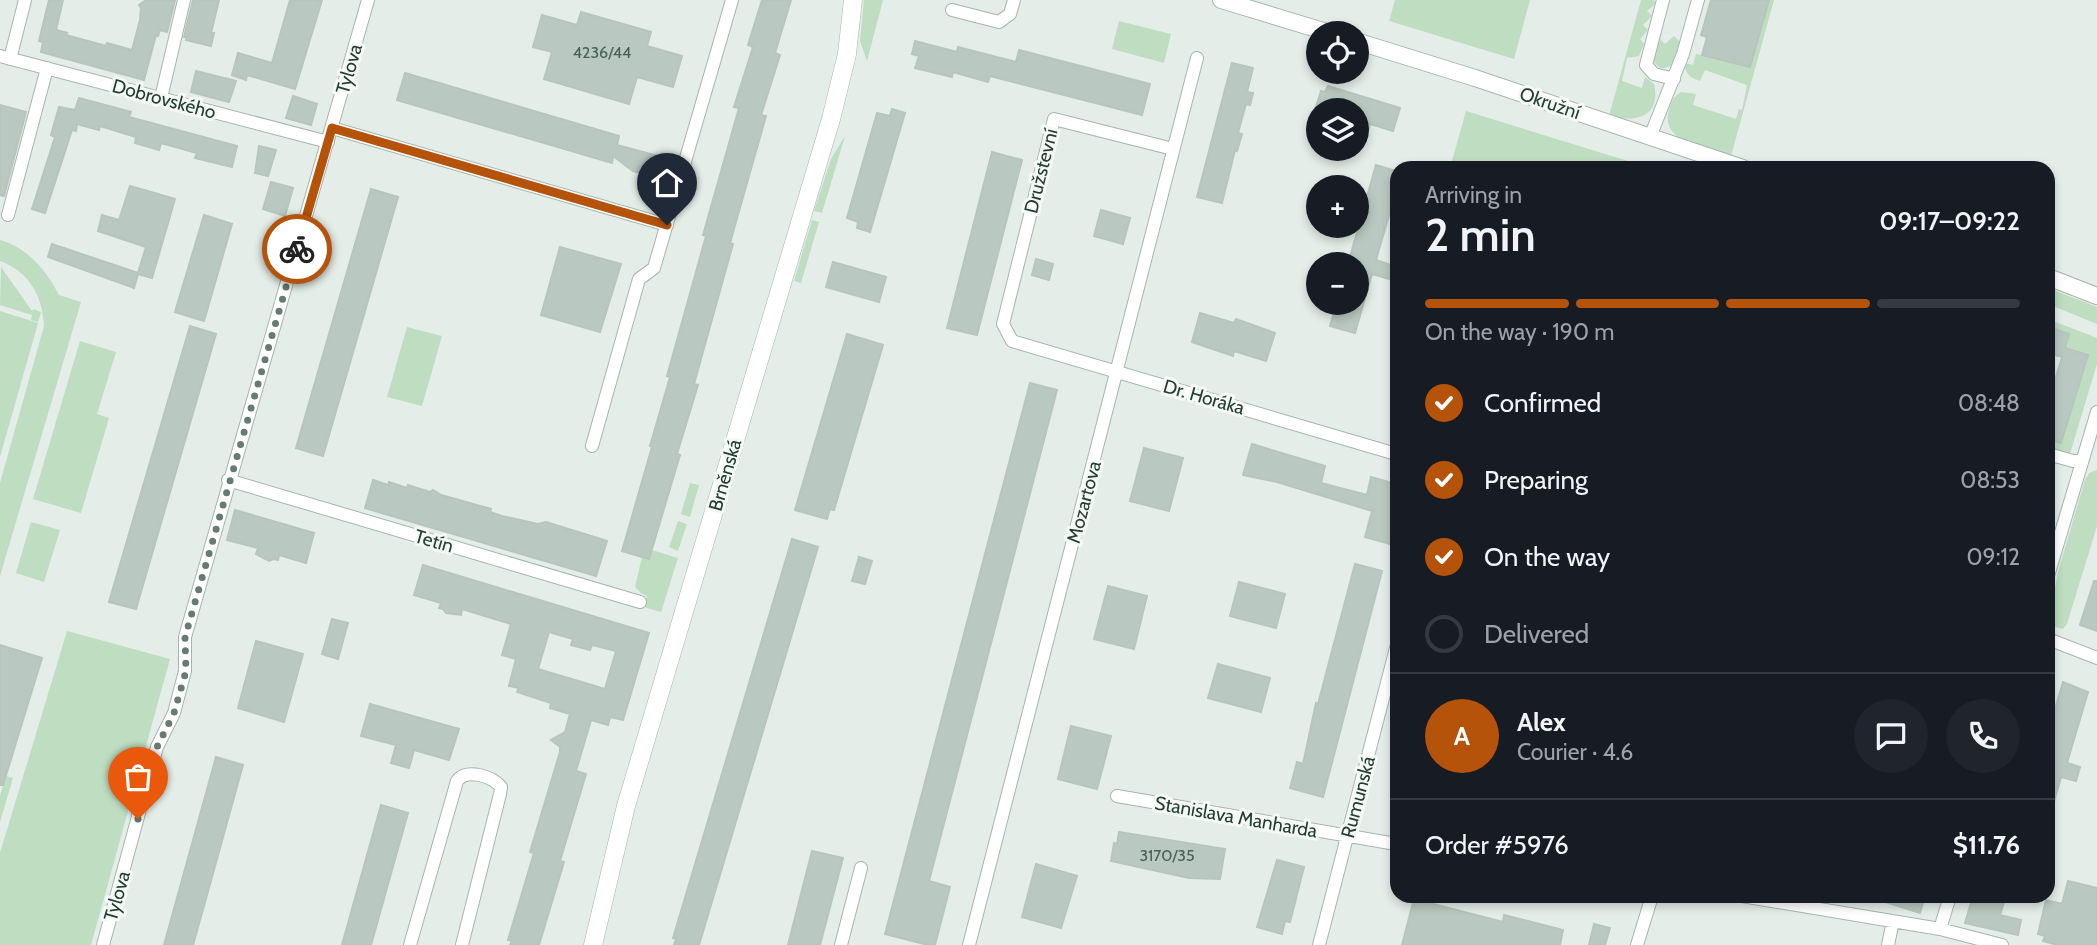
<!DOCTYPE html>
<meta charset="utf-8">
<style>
:root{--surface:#171b24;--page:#20242c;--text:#f1f3f6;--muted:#9ea1a6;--line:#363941;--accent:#b45309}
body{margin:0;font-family:Cabin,sans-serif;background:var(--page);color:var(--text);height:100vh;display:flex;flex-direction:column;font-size:26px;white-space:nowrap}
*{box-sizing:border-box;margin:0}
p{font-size:23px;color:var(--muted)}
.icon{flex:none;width:38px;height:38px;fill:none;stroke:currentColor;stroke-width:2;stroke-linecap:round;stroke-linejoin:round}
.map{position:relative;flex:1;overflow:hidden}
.details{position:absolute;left:1390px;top:161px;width:665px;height:742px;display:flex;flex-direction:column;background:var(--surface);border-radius:21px;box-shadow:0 4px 10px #0003}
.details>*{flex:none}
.fabs{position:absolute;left:1306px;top:21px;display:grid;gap:14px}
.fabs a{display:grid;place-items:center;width:63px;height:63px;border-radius:50%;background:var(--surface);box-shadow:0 4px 10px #0003;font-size:35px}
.pin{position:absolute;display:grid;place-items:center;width:60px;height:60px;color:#fff;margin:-72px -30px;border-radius:50% 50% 50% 0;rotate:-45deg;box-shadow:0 0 7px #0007}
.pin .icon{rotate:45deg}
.courier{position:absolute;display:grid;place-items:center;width:70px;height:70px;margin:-35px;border:5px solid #b45309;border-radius:50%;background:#fff;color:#222;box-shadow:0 2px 9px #0007}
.summary em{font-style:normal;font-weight:600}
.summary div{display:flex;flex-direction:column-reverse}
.summary{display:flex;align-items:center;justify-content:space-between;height:119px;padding:0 35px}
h1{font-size:46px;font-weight:600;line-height:52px}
.bar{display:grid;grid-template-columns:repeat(4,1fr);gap:10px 7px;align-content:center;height:84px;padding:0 35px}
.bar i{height:9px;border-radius:5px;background:var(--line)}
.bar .on{background:var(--accent)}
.bar p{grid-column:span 4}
.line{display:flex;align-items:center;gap:18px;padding:0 35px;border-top:2px solid var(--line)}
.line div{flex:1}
.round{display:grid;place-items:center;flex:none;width:74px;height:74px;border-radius:37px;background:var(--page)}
ol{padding:0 35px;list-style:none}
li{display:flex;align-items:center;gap:21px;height:77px}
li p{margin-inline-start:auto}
li .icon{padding:7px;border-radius:50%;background:var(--accent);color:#fff;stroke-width:4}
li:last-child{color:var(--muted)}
li i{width:38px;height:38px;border:4px solid var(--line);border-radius:50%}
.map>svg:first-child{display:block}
.green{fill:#beddc1}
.building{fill:#b9c8c0;stroke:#b6c6bd;stroke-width:2;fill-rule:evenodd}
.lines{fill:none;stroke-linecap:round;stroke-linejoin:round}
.minor-casing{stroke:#a7b5ae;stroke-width:14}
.tertiary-casing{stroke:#a7b5ae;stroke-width:18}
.secondary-casing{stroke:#a3b8ae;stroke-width:19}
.minor{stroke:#fff;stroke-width:12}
.tertiary{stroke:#fff;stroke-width:16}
.secondary{stroke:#fff;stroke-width:18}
.done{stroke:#677b72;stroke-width:7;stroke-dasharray:0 12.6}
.route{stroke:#b45309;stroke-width:9}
.labels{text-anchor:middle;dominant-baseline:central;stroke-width:6;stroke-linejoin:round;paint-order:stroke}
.number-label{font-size:16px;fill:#496056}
.street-label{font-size:19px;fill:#243e33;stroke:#f5f9f6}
</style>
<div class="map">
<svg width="2097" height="945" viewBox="0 0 2097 945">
<rect width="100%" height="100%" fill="#e4ede8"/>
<path class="green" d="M864 0H883L867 61 860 41Z
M1395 0H1530L1514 59 1389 21Z
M1641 0H1653L1656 3 1647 11 1652 16 1643 25 1648 30 1640 39 1644 44 1639 56 1627 58 1622 81 1642 88 1645 77 1654 84C1662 117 1634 123 1609 116Z
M1769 0H1774L1731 156C1708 148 1659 143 1669 110 1671 102 1673 97 1681 92L1696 94 1693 105 1736 119 1739 109 1742 110 1747 85 1705 70 1700 81C1691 78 1684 74 1685 63L1693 65 1696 54 1750 67Z
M1119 21 1171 34 1164 63 1112 49Z
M1656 35 1665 44 1674 36 1681 43C1677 56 1676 69 1660 68L1653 61Z
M1466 111 1644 166 1652 168H1450Z
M845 136 822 213 814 211 831 159Z
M812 220 819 222 801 283 794 281Z
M0 240C28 248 46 270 59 295L81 302 0 576V483L44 326C43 297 29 271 0 261Z
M1 267 32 311 34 309 41 312 38 322 31 320 32 315 0 305Z
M2048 288 2097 307V324L2048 304Z
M0 311 38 323 0 457Z
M2048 319 2097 338V364L2069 457 2048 451V444L2052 445 2054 441 2061 443 2088 355 2065 348 2069 334 2048 327Z
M407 327 442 336 422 406 387 397Z
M80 341 116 352 97 414 109 418 81 513 33 499Z
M2097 470V526L2067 624 2063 629 2048 625 2058 572 2085 480 2089 473Z
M690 483 699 485 690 517 681 514Z
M678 521 687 524 678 551 669 547Z
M31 522 60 530 44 582 16 573Z
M652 550 678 558 661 612 644 607 647 596 641 593 635 587 642 557 649 559Z
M67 631 170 659 91 945H0V853Z
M6 776 13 778 0 822V796Z"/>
<path class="building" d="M49 0H63L56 30 67 33 66 35 106 46 107 43 132 50 140 20 141 8 139 5 146 0H175L167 32 160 30 158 36 156 35 144 80 41 52 43 42 39 41Z
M193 0H219L211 33H214L211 46 186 40 187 37H184Z
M290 0H322L295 89 247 75 246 80 232 75 238 53 272 63Z
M762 0H791L775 53 780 55 761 115 766 116 730 243 733 244 694 384 698 385 677 454 680 455 649 559 622 551 652 447 650 446 670 377 667 376 706 236 703 235 739 108 734 107 753 47 748 45Z
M1711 0H1769L1750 67 1702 55 1707 37 1701 35Z
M581 12 651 32 647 46 682 56 673 87 637 77 629 104 544 79 552 52 533 47 542 15 577 25Z
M915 41 957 52 958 47 1016 62 1019 50 1150 84 1142 115 990 76 988 82 953 72 952 77 915 68 919 56 912 54Z
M1232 63 1253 68 1247 92 1253 93 1250 105 1246 104 1238 133 1242 134 1237 151 1235 150 1222 203 1197 197Z
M196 71 236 81 229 102 191 92Z
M405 73 619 136 617 145 658 156 652 176 633 171 613 156 612 163 397 100Z
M1328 86 1400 108 1393 131 1370 124 1369 128 1356 124V110H1315L1321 91 1325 92Z
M293 96 317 104 311 125 286 118Z
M79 98 131 112 129 117 237 146 232 167 195 158 197 153 161 143 159 150 135 143 136 137 100 126 99 130 77 124 76 131 72 130 45 213 32 209 55 137 51 135 59 107 75 110Z
M0 105 26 112 4 196 0 195Z
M892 109 905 113 870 232 857 228 858 222 847 218 877 113 890 116Z
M259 146 276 150 268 176 255 173Z
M992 152 1022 160 977 335 947 328Z
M1376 165 1396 171V191L1376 260 1396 267V281L1372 274 1355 333 1330 326 1337 303H1356V264H1348Z
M271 182 293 188 285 216 263 209Z
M130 186 175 199 152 278 138 274 134 288 48 257 52 244 138 273 146 247 98 231 102 215 119 220Z
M371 189 398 197 323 456 296 448Z
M1101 210 1130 218 1123 244 1094 236Z
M204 215 232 224 204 321 175 312Z
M560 247 621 264 600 332 541 315Z
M1036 259 1053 264 1049 280 1032 275Z
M833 262 886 277 879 302 826 287Z
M1200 313 1234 323 1236 319 1275 333 1266 361 1234 351 1233 356 1192 342Z
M190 326 216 334 136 609 109 602Z
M2048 327 2069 334 2065 348 2088 355 2061 443 2048 439V404L2062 357 2048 353Z
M847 334 883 345 834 510 830 509 827 519 795 510Z
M1030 383 1057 390 929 881 950 887 935 945H928L885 934Z
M1252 444 1325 466 1321 483 1367 495 1371 477 1396 484V519L1390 544 1365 537 1372 511 1277 482 1243 475Z
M1144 448 1183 458 1169 511 1130 501Z
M373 480 388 485 389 482 407 488 408 485 430 492 433 490 441 495 491 509 490 512 502 516 538 524 546 522 607 541 596 576 365 508Z
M235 510 314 533 306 563 279 555 278 560 274 559 269 561 256 554 258 548 227 540Z
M792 539 818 547 699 945H674L676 939 673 938Z
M859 557 872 561 865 584 852 581Z
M1355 564 1382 571 1323 797 1290 788 1297 762 1303 764 1316 703 1318 704Z
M423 565 649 633 623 720 610 717 608 725 591 720 576 771 586 774 560 861 564 862 539 945H510L512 941 508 940 534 853 530 852 560 752V747L551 740 565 732 570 714 550 708 551 703 517 692 519 688 509 686 516 659 502 655 511 624 462 609 461 615 446 613 443 609 439 608 441 603 414 595ZM549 632 573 639 571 645 590 650 592 645 616 651 605 689 538 669Z
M2094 581H2097V631L2080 625Z
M1239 582 1285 594 1276 628 1230 616Z
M1108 586 1147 596 1134 649 1094 639Z
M332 619 348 623 338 659 322 654Z
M256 641 303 654 284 722 238 708Z
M0 645 42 658 3 785H0Z
M1218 664 1270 678 1261 712 1208 698Z
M2063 682 2088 692 2067 763 2080 767 2076 781 2061 777 2051 812 2048 811V733Z
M370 704 459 729 449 760 414 750 409 768 391 763 396 745 361 736Z
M1071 726 1111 736 1097 789 1058 779Z
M216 757 243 765 207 895 193 945H164Z
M381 805 408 813 371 945H342Z
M1119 832 1225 849 1220 879 1189 878 1111 861 1114 843 1117 844Z
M812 851 843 858 820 945H788Z
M1277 860 1304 867 1290 922 1285 921 1282 934 1257 927Z
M1036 864 1077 876 1061 928 1022 917Z
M2068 881 2097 888V945H2058L2043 941 2045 936 2038 934 2046 900 2062 904Z
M1877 896H1915L1924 899 1920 913 1876 899Z
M1973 896H2006L2000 915 2021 920 2018 935 1965 923Z
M1414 899 1503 922 1504 915 1563 930 1560 945H1402Z
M1594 924 1610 928 1605 945H1589Z"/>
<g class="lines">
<g class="minor-casing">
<path id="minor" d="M1663 0 1646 65 1654 74 1674 79
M952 10 999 22 1010 14 1014 0
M0 56 328 142
M10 59 25 0
M161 98 184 0
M332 128 667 225
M1650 137 1683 54 1698 0
M1173 149 1054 119 1003 324 1012 341 1396 454
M8 215 47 68
M592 446 639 279 654 268 732 0
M2048 454 2073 461H2082
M228 480 640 602
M2048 576 2097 412
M2048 639 2097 658
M1117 796 1396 844
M1742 896 1940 929 2002 945
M1940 929 1950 896
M103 945 157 747 174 713 185 671V637L368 0
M410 945 457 781C466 768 492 776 501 787L500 794 462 945
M841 945 861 868
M969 945 1197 58
M1319 945 1396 648
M1637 945 1652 896
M1888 945 1893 921"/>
</g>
<g class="tertiary-casing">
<path id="tertiary" d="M1221 0 1330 33
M1356 41 1475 78 1743 168
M2048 277 2097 296"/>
</g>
<g class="secondary-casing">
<path id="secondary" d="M593 945 626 806 831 119 847 54 853 0"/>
</g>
<use href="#minor" class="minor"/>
<use href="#tertiary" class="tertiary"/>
<use href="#secondary" class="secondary"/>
</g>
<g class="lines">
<path class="done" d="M138 819 157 747 174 713 186 671 185 637 297 249"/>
<path class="route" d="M297 249 332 128 667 225"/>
</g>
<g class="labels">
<g class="number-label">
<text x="602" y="52">4236/44</text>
<text x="1167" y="855">3170/35</text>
</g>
<g class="street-label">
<text transform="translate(349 69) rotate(-74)">Tylova</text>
<text transform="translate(164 99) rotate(15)">Dobrovského</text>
<text transform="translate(1550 103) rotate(19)">Okružní</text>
<text transform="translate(1041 171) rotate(-76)">Družstevní</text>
<text transform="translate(1204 397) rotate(16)">Dr. Horáka</text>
<text transform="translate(725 475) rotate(-74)">Brněnská</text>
<text transform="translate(1084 502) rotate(-75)">Mozartova</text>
<text transform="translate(434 541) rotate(16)">Tetín</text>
<text transform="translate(1358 797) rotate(-75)">Rumunská</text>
<text transform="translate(1236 817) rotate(10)">Stanislava Manharda</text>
<text transform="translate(117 896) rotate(-74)">Tylova</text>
</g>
</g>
</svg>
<div class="fabs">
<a><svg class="icon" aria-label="locate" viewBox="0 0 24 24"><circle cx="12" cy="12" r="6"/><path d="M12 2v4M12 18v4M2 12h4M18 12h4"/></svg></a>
<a><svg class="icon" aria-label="layers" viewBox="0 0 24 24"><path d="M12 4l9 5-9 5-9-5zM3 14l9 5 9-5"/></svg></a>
<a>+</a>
<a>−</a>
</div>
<div class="pin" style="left:138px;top:819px;background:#ea580c"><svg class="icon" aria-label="bag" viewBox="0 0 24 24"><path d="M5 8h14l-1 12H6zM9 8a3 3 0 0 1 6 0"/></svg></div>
<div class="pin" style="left:667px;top:225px;background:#1f2937"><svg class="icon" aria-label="home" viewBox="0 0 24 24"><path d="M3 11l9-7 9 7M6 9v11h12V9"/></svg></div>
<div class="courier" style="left:297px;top:249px"><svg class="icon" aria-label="bike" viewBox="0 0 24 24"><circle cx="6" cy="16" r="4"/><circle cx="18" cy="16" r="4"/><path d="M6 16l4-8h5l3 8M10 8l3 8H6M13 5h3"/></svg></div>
<section class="details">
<div class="summary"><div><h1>2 min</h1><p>Arriving in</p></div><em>09:17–09:22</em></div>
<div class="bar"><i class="on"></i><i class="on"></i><i class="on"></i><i></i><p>On the way · 190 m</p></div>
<ol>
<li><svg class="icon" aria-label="check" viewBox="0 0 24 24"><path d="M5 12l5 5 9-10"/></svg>Confirmed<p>08:48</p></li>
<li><svg class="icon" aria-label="check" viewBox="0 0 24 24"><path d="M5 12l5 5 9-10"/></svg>Preparing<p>08:53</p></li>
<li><svg class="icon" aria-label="check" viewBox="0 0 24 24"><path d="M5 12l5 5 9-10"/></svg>On the way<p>09:12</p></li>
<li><i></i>Delivered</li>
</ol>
<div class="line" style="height:126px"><b class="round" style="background:var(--accent);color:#fff">A</b><div><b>Alex</b><p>Courier · 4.6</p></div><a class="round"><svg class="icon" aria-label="chat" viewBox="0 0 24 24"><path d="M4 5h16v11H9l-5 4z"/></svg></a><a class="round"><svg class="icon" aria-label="phone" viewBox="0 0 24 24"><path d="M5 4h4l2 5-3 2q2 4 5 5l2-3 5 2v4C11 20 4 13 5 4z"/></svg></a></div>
<div class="line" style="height:91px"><div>Order #5976</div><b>$11.76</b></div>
</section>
</div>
